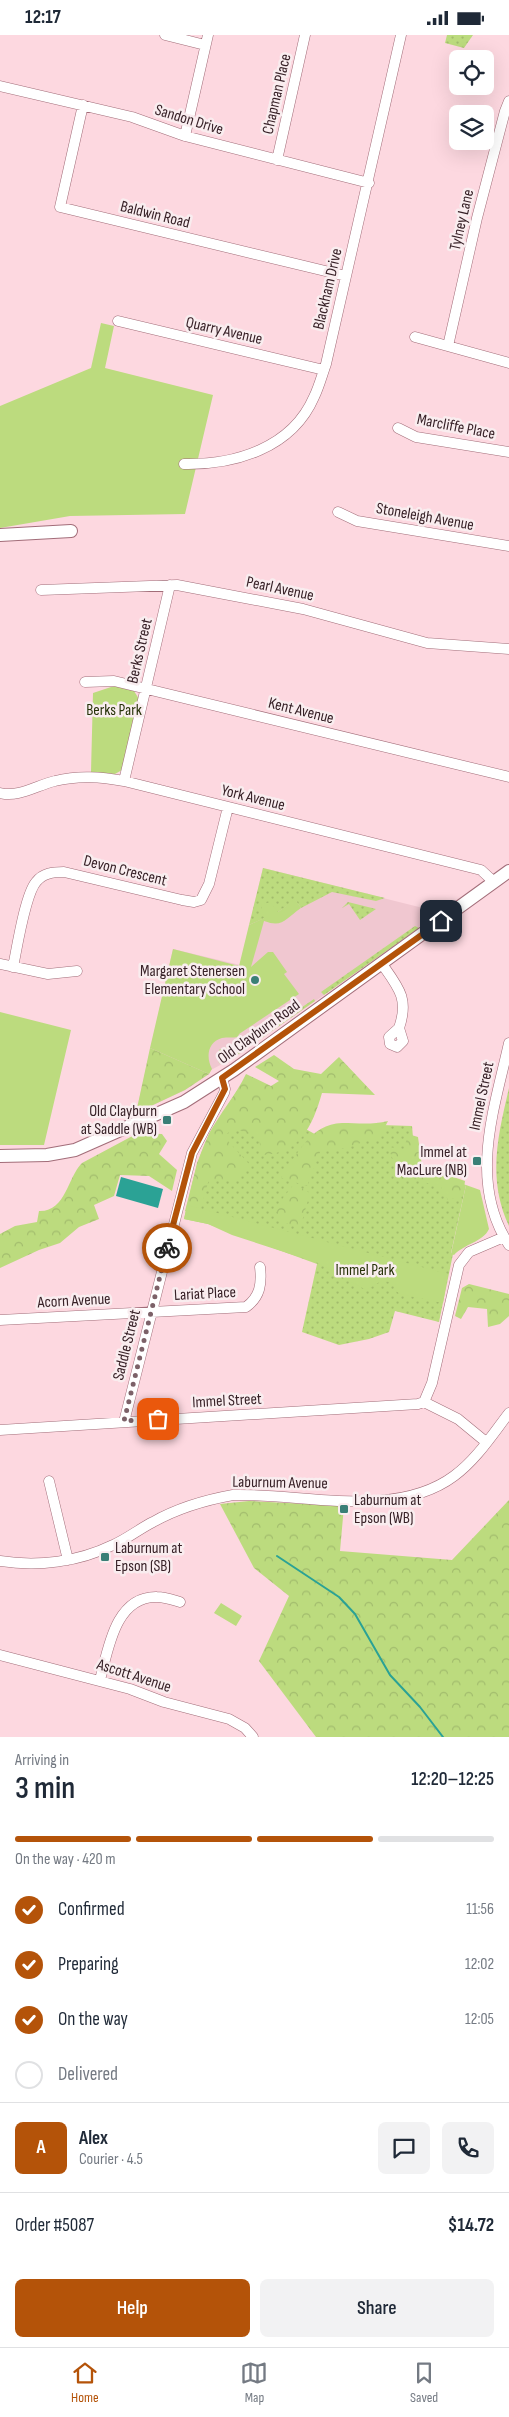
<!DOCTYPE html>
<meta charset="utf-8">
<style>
:root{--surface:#fff;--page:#f2f2f3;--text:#1f2937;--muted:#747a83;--line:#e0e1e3;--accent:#b45309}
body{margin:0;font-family:"Sofia Sans Condensed",sans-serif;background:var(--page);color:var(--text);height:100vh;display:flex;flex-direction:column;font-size:19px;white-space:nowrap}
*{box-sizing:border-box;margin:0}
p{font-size:16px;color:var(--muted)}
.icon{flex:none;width:28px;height:28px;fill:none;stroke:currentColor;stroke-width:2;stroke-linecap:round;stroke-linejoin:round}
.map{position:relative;height:1702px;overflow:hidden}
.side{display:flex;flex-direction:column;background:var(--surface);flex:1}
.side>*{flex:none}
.fabs{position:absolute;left:449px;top:15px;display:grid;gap:10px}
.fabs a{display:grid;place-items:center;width:45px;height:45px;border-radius:8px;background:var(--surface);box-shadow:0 5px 20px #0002;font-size:25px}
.pin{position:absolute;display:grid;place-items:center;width:42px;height:42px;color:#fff;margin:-21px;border-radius:10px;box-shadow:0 2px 8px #0006}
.courier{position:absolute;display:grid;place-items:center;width:50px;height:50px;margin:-25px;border:4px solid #b45309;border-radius:50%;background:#fff;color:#222;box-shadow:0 1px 6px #0007}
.headline em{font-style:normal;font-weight:600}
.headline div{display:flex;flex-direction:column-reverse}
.headline{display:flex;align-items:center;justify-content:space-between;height:85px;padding:0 15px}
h1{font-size:32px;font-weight:600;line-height:38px}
.bar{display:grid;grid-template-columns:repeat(4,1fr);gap:8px 5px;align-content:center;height:60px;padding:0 15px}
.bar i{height:6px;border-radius:4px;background:var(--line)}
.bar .on{background:var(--accent)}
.bar p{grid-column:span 4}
.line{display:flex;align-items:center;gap:12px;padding:0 15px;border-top:1px solid var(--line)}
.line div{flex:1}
.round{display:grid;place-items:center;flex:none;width:52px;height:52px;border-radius:8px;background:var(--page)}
ol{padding:0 15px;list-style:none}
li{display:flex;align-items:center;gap:15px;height:55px}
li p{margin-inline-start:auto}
li .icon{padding:5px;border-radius:50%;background:var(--accent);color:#fff;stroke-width:4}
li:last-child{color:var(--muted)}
li i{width:28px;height:28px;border:2px solid var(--line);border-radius:50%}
.button{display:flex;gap:10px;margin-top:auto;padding:10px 15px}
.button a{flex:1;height:58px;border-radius:8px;background:var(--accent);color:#fff;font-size:20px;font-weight:600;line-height:58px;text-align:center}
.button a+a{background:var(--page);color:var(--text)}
.status{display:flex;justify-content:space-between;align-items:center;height:35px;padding:0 25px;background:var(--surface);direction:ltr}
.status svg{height:14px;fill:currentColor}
.tab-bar{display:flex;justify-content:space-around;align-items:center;height:70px;border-top:1px solid var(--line);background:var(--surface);font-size:14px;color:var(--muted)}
.tab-bar a{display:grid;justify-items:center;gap:2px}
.tab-bar .on{color:var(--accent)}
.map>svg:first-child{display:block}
.built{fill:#f0c7d0}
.grass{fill:url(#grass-dots)}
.forest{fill:url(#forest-crowns)}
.park{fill:#bcdb7e}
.water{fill:#2ba295}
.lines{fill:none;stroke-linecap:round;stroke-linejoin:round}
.stream{stroke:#2ba295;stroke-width:2}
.minor-casing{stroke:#a26d79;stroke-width:11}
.major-casing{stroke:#a26d79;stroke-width:14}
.minor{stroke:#fff;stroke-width:10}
.major{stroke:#fff;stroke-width:12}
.done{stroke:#7c6168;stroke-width:5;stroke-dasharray:0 9}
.route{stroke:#b45309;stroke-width:6}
.poi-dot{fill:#3a7f76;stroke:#f9edef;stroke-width:2}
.labels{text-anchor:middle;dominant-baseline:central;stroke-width:5;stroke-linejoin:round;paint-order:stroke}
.street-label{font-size:16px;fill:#372127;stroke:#f9edef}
.park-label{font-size:16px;fill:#273209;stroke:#f9edef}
.poi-label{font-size:16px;fill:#372127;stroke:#f9edef;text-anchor:end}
</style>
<div class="status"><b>12:17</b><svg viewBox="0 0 49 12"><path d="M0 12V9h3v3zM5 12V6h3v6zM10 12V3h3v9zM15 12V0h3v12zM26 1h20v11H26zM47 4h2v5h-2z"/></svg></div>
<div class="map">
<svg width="509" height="1702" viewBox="0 0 509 1702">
<defs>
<pattern id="grass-dots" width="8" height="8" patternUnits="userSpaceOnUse" patternTransform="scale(1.25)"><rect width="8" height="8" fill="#bcdb7e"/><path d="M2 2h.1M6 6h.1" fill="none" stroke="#a2bc6d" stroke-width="1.8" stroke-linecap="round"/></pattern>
<pattern id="forest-crowns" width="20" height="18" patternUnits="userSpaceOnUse" patternTransform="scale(1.25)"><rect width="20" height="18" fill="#bcdb7e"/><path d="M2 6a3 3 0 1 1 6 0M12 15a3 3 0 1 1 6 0" fill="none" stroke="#a2bc6d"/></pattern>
</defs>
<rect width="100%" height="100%" fill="#fdd8e0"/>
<path class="built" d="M263 833 439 877 367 930 237 1021 211 1035 209 1039 185 1055 136 1078 173 914 240 930Z"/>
<path class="grass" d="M447 0H473L464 13 445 8Z
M263 833 385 863 376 866 332 857 301 873 295 865 278 877 249 890Z
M348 867 376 874 360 885 349 869 342 873Z
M415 891 419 893 324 960 321 957Z
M314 964 315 966 223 1030 219 1028 217 1019 220 1014 239 1012 248 1009Z
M509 1053V1191C487 1144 498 1100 509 1053Z
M237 1056 322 1103 381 1090 412 1091 416 1136 466 1150 451 1218 453 1219 439 1287 395 1276 389 1297 369 1304 339 1310 302 1297 317 1229 208 1189 184 1184 197 1128 210 1097Z"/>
<path class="forest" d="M150 1013 209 1039 185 1055 136 1078Z
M274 1020 294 1034 321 1039 339 1022 375 1060 322 1058C312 1092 300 1119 261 1120L259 1100 232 1094 224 1102 250 1130 233 1146 209 1144 199 1180 185 1176C192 1150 197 1123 209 1099 220 1078 236 1060 246 1039L271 1051 279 1046 255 1032Z
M388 1086 380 1102 341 1114 320 1117 307 1151 281 1143C297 1120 310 1089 342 1088 358 1088 372 1090 388 1086Z
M138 1098 162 1099 167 1106 159 1119 177 1135 172 1156 149 1141 120 1140 114 1161 94 1170 99 1184 79 1192 60 1208 39 1215 0 1233V1199L15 1191 37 1187 39 1176C66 1177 67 1143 82 1128Z
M408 1099 418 1102 422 1131 465 1146 463 1161 448 1165 441 1152 399 1140 388 1112 404 1114Z
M294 1149 310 1158 301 1190 294 1191 280 1186 276 1172Z
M469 1249 509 1259V1281L500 1289 488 1292 487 1274 468 1272 461 1284 455 1281 462 1253Z
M509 1465V1702H316L259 1626 289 1561 254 1533 220 1469 249 1466 344 1471 340 1516 452 1525Z"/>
<path class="park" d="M101 288 114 291 105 333 213 360 185 479 70 481 0 493V371L91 333Z
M114 651 134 656 139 664 122 735 115 739 91 737 93 658Z
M295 864 301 873C285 884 283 893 264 886L251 932 268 917H273L287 937 284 939 299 959 239 999 238 1002C233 1003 227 1002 222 1003 207 1007 206 1023 212 1034L209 1039 150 1013 173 914 239 931 249 890 264 883 261 870 270 867 278 877Z
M0 977 71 995 44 1110H0Z
M466 1150 480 1155 489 1194C483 1207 464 1209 454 1220L451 1219Z
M187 1170 448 1239 443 1268 400 1259 396 1256 395 1249 383 1245 366 1255 318 1228 232 1200 208 1189 184 1184Z
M221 1568 242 1581 236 1591 214 1578Z"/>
<path class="water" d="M121 1142 163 1154 158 1173 116 1161Z"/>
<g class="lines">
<path class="stream" d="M277 1521 339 1562 355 1579 390 1640 420 1672 443 1702"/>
<g class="minor-casing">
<path id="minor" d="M165 0 205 10
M0 51 132 82 185 101 369 148
M83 70 60 172 346 241
M185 101 208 0
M277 125 305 0
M118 286 324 335
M415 302 509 328
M448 311 477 183 505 76 509 66
M398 393 416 402 509 417
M184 429C235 430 292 413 314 362 319 352 322 340 326 329L401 0
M338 477 357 486 509 511
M41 555 177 550 303 574 427 608 509 614
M85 647 114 646 509 742
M124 746 170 550
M0 758C19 763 37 750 55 746 79 740 101 742 124 746L481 835 494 847
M0 929 48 939 77 936
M382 929C399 953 409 964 399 993L389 1002 390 1009 397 1012 403 1006 399 993
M13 932C17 913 25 860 36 847 43 838 53 837 64 837L182 865 194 867 201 865 209 849 228 772
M509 1008C494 1075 468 1147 509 1210
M0 1285 246 1272C260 1262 262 1249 260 1232
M424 1367 458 1384 486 1407
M124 1387 192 1118 224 1058 225 1054 222 1043
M0 1395 418 1369 424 1367 432 1348 459 1230 469 1217 504 1202
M49 1446 68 1525
M0 1526C38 1532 78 1527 113 1510 127 1504 139 1494 153 1487 178 1473 205 1465 233 1460 302 1458 395 1485 454 1441 476 1425 492 1400 509 1378
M0 1620 130 1654 164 1667 229 1684 245 1693 253 1702
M100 1645C108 1615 115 1561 157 1562 165 1562 173 1565 180 1567"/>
</g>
<g class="major-casing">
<path id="major" d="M0 500 71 496
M0 1121 47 1120 75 1115 184 1067 234 1035 509 836"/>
</g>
<use href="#minor" class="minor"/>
<use href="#major" class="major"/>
</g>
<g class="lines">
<path class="done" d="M158 1384 124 1386 167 1213"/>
<path class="route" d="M167 1213 192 1118 225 1054 222 1043 441 886"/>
</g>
<g class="poi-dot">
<circle cx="255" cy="945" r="5"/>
<rect x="162" y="1080" width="10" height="10" rx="2.5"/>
<rect x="472" y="1121" width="10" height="10" rx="2.5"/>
<rect x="339" y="1469" width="10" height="10" rx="2.5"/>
<rect x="100" y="1517" width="10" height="10" rx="2.5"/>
</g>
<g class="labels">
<g class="street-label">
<text transform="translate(277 59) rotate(-77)">Chapman Place</text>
<text transform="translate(189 85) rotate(17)">Sandon Drive</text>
<text transform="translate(155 180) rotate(14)">Baldwin Road</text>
<text transform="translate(462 185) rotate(-77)">Tylney Lane</text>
<text transform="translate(328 254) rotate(-77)">Blackham Drive</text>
<text transform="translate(224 296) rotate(13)">Quarry Avenue</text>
<text transform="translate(456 392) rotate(11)">Marcliffe Place</text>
<text transform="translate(425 482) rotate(10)">Stoneleigh Avenue</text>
<text transform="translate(280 554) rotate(12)">Pearl Avenue</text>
<text transform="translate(140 616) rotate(-77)">Berks Street</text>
<text transform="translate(301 676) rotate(14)">Kent Avenue</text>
<text transform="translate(253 763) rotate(14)">York Avenue</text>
<text transform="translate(125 836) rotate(14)">Devon Crescent</text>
<text transform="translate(259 997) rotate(-36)">Old Clayburn Road</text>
<text transform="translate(482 1061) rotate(-78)">Immel Street</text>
<text transform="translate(205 1259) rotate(-3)">Lariat Place</text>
<text transform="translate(74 1266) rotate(-3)">Acorn Avenue</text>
<text transform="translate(127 1310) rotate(-76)">Saddle Street</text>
<text transform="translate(227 1366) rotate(-3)">Immel Street</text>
<text transform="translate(280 1448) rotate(1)">Laburnum Avenue</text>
<text transform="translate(134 1641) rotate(18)">Ascott Avenue</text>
</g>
<g class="park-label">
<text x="114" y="675">Berks Park</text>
<text x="365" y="1235">Immel Park</text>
</g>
<g class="poi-label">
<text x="245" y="936">Margaret Stenersen<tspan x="245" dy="18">Elementary School</tspan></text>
<text x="157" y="1076">Old Clayburn<tspan x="157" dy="18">at Saddle (WB)</tspan></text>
<text x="467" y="1117">Immel at<tspan x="467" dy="18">MacLure (NB)</tspan></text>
<text x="354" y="1465" text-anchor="start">Laburnum at<tspan x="354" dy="18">Epson (WB)</tspan></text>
<text x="115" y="1513" text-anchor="start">Laburnum at<tspan x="115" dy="18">Epson (SB)</tspan></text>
</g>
</g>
</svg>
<div class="fabs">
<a><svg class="icon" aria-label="locate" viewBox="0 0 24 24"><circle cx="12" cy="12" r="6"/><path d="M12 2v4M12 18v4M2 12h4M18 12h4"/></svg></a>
<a><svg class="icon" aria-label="layers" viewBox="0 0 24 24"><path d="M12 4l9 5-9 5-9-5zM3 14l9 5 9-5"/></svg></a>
</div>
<div class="pin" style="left:158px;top:1384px;background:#ea580c"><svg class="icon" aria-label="bag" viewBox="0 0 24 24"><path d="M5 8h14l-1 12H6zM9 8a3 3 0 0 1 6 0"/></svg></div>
<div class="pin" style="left:441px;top:886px;background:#1f2937"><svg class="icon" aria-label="home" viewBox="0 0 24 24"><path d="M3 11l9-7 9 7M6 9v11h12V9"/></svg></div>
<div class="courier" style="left:167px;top:1213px"><svg class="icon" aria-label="bike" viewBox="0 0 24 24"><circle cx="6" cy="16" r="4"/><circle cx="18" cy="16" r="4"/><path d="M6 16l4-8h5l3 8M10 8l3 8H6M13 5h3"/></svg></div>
</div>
<section class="side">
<div class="headline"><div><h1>3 min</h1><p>Arriving in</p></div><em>12:20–12:25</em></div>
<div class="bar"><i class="on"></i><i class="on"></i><i class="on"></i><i></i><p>On the way · 420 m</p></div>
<ol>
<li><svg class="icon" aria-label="check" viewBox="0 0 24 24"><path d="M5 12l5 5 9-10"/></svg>Confirmed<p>11:56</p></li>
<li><svg class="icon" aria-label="check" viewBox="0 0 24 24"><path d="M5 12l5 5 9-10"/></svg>Preparing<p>12:02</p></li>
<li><svg class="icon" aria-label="check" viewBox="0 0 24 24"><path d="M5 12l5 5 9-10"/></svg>On the way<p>12:05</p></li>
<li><i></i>Delivered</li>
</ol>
<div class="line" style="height:90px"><b class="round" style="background:var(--accent);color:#fff">A</b><div><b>Alex</b><p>Courier · 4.5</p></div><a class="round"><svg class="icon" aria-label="chat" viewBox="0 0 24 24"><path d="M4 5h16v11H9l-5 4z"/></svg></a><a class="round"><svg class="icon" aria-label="phone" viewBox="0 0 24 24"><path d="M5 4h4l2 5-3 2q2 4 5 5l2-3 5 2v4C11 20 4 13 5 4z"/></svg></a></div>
<div class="line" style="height:65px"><div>Order #5087</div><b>$14.72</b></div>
<div class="button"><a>Help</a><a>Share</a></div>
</section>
<nav class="tab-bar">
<a class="on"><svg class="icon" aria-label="home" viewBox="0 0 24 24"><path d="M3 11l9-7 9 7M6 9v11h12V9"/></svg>Home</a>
<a><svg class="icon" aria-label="map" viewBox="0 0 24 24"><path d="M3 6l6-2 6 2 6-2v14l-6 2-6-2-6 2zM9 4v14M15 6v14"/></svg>Map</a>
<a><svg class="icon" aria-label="saved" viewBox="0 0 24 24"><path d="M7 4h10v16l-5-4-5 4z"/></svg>Saved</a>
</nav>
